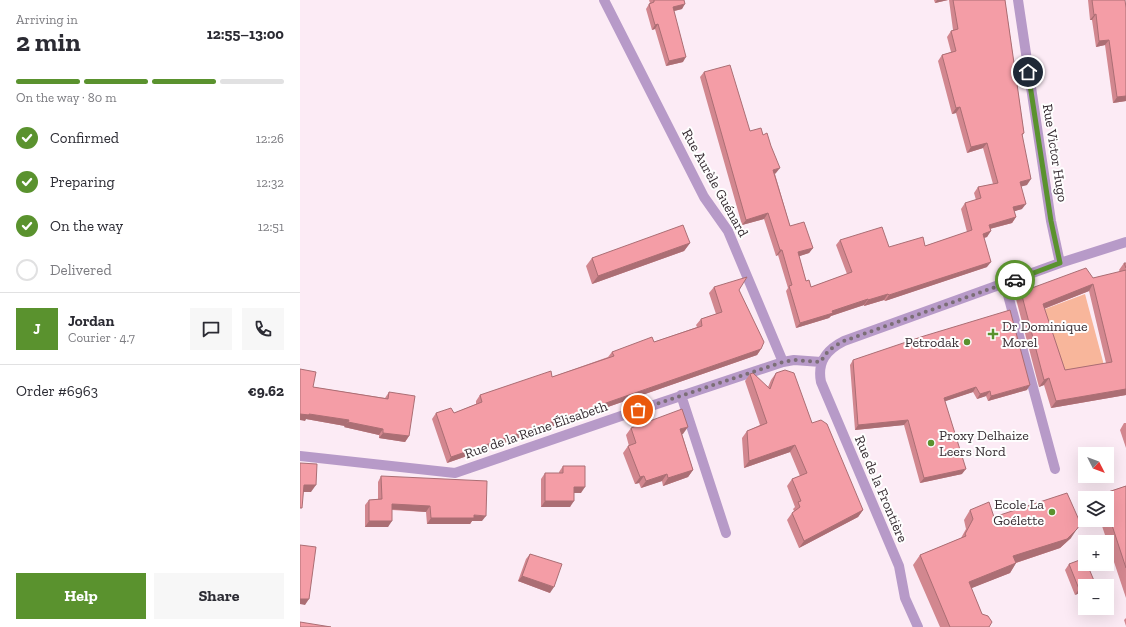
<!DOCTYPE html>
<meta charset="utf-8">
<style>
:root{--surface:#fff;--page:#f7f7f7;--text:#2b2b33;--muted:#7c7c81;--line:#e1e1e2;--accent:#5a922e}
body{margin:0;font-family:"Zilla Slab",serif;background:var(--page);color:var(--text);height:100vh;display:flex;flex-direction:column;font-size:15px;white-space:nowrap}
*{box-sizing:border-box;margin:0}
p{font-size:13px;color:var(--muted)}
.icon{flex:none;width:22px;height:22px;fill:none;stroke:currentColor;stroke-width:2;stroke-linecap:round;stroke-linejoin:round}
.map{position:relative;flex:1;overflow:hidden}
.details{display:flex;flex-direction:column;background:var(--surface);width:300px}
.details>*{flex:none}
.needle{width:26px;rotate:132deg}
.fabs{position:absolute;left:778px;top:447px;display:grid;gap:8px}
.fabs a{display:grid;place-items:center;width:36px;height:36px;border-radius:0px;background:var(--surface);box-shadow:0 4px 16px #0002;font-size:20px}
.pin{position:absolute;display:grid;place-items:center;width:34px;height:34px;color:#fff;margin:-17px;border:2px solid #fff;border-radius:50%;box-shadow:0 1px 4px #0007}
.courier{position:absolute;display:grid;place-items:center;width:40px;height:40px;margin:-20px;border:3px solid #5a922e;border-radius:50%;background:#fff;color:#222;box-shadow:0 1px 5px #0007}
.summary em{font-style:normal;font-weight:800}
.summary div{display:flex;flex-direction:column-reverse}
.summary{display:flex;align-items:center;justify-content:space-between;height:68px;padding:0 16px}
h1{font-size:26px;font-weight:800;line-height:30px}
.bar{display:grid;grid-template-columns:repeat(4,1fr);gap:6px 4px;align-content:center;height:48px;padding:0 16px}
.bar i{height:5px;border-radius:3px;background:var(--line)}
.bar .current{background:var(--accent)}
.bar p{grid-column:span 4}
.line{display:flex;align-items:center;gap:10px;padding:0 16px;border-top:1px solid var(--line)}
.line div{flex:1}
.round{display:grid;place-items:center;flex:none;width:42px;height:42px;border-radius:0px;background:var(--page)}
ol{padding:0 16px;list-style:none}
li{display:flex;align-items:center;gap:12px;height:44px}
li p{margin-inline-start:auto}
li .icon{padding:4px;border-radius:50%;background:var(--accent);color:#fff;stroke-width:4}
li:last-child{color:var(--muted)}
li i{width:22px;height:22px;border:2px solid var(--line);border-radius:50%}
.action{display:flex;gap:8px;margin-top:auto;padding:8px 16px}
.action a{flex:1;height:46px;border-radius:0px;background:var(--accent);color:#fff;font-size:16px;font-weight:800;line-height:46px;text-align:center}
.action a+a{background:var(--page);color:var(--text)}
main{display:flex;flex:1;min-height:0}
.map>svg:first-child{display:block}
.green{fill:#f8b69b}
.lines{fill:none;stroke-linecap:round;stroke-linejoin:round}
.minor{stroke:#b79ac8;stroke-width:10}
.wall{fill:#d2878f;fill-rule:evenodd}
.shaded-wall{fill:#ab6e74}
.building{fill:#f49da6;stroke:#ab6e74;fill-rule:evenodd}
.done{stroke:#7b6e76;stroke-width:4;stroke-dasharray:0 7.2}
.route{stroke:#5a922e;stroke-width:5}
.poi-dot{fill:#5a922e;stroke:#fefefe;stroke-width:1.5}
.labels{text-anchor:middle;dominant-baseline:central;stroke-width:4;stroke-linejoin:round;paint-order:stroke}
.street-label{font-size:14px;fill:#352b31;stroke:#fefefe}
.poi-label{font-size:14px;fill:#352b31;stroke:#fefefe;text-anchor:start}
</style>
<main>
<section class="details">
<div class="summary"><div><h1>2 min</h1><p>Arriving in</p></div><em>12:55–13:00</em></div>
<div class="bar"><i class="current"></i><i class="current"></i><i class="current"></i><i></i><p>On the way · 80 m</p></div>
<ol>
<li><svg class="icon" aria-label="check" viewBox="0 0 24 24"><path d="M5 12l5 5 9-10"/></svg>Confirmed<p>12:26</p></li>
<li><svg class="icon" aria-label="check" viewBox="0 0 24 24"><path d="M5 12l5 5 9-10"/></svg>Preparing<p>12:32</p></li>
<li><svg class="icon" aria-label="check" viewBox="0 0 24 24"><path d="M5 12l5 5 9-10"/></svg>On the way<p>12:51</p></li>
<li><i></i>Delivered</li>
</ol>
<div class="line" style="height:72px"><b class="round" style="background:var(--accent);color:#fff">J</b><div><b>Jordan</b><p>Courier · 4.7</p></div><a class="round"><svg class="icon" aria-label="chat" viewBox="0 0 24 24"><path d="M4 5h16v11H9l-5 4z"/></svg></a><a class="round"><svg class="icon" aria-label="phone" viewBox="0 0 24 24"><path d="M5 4h4l2 5-3 2q2 4 5 5l2-3 5 2v4C11 20 4 13 5 4z"/></svg></a></div>
<div class="line" style="height:52px"><div>Order #6963</div><b>€9.62</b></div>
<div class="action"><a>Help</a><a>Share</a></div>
</section>
<div class="map">
<svg width="826" height="627" viewBox="0 0 826 627">
<rect width="100%" height="100%" fill="#fcebf5"/>
<path class="green" d="M785 294 805 369 760 378 737 312Z"/>
<g class="lines">
<path class="minor" d="M304 0 404 197 428 231 483 362
M718 0 751 221 760 263
M705 284 755 469
M381 395 426 533
M0 456 155 473 324 415 483 362 494 360 521 362
M618 627 605 598 599 566 521 382C517 362 526 350 544 341L760 263 826 242"/>
</g>
<path class="wall" d="M349 0H384L382 9 374 11 383 62 366 66 355 29 352 30 346 9 349 4 350 3Z
M634 0H648L635 3Z
M649 0H705L724 133 722 136 727 185 721 186 722 209 714 211 716 217 712 223 690 229 687 237 684 238 687 267 585 301 584 300 564 306V305L531 316 529 318 496 328 486 291 488 288 478 255 476 256 464 219 442 225 400 77 404 72 450 131 476 173 475 174 490 226 513 248 509 253 499 256 506 281 511 287 547 274 536 245 540 240 589 247 625 246 667 232 661 209 665 203 676 200 674 193 678 187 693 184 683 148 667 153 656 113 652 114 638 61 642 55 651 52 647 37 651 31 653 30Z
M788 0H825L826 101 813 103 805 45 796 47 792 20H790Z
M390 243 384 251 292 284 286 266 292 258Z
M824 263H826V395L751 408 744 385 739 387 716 299 721 292 793 278 820 272 819 270ZM789 291 806 363 765 370 744 309Z
M414 287 439 290 461 349 457 355 147 463 132 419 136 413H154L176 404V401L180 395 252 377 308 357 312 352 354 342 397 327 396 325 401 319 416 314 409 293Z
M553 360 727 390 688 401 686 396 677 399 673 392 645 401 662 474 620 483 604 425 555 430 550 365Z
M476 373 512 423 563 510 558 517 499 548 487 520 492 513 494 511 493 509 495 507 487 486 492 479 500 476 490 452 444 468 442 438 447 431 460 425 445 381 450 374 468 387 471 380Z
M13 387 85 398 89 392 109 436 105 442 79 438V435L44 427 45 426 6 419 5 421Z
M824 423H826V448L820 430Z
M331 428 383 434H382L393 470 388 477 363 486 362 481 341 488 339 483 335 484 323 453 328 446H329L326 435Z
M263 466 281 493H274L270 507H241V479L245 473H259V472Z
M81 476 182 521H172L170 524H127L126 512 92 510 88 527H65V505L69 500 78 499V482Z
M826 486V598L800 520H807V498H799L802 494Z
M670 510 771 538 760 548 716 563 710 573 671 588 682 614 689 627H640L613 565 620 555 661 538 666 529 664 520Z
M230 554 250 593 218 581 226 559Z
M769 564 795 583 792 586H785L775 595 765 570Z
M826 618V626L824 620Z"/>
<path class="shaded-wall" d="M637 0H648L635 3Z
M385 4 382 9 370 12 373 7Z
M796 14 792 20H790L794 15Z
M358 24 355 29 352 30 355 25Z
M809 40 805 45 796 47 799 41Z
M386 57 383 62 366 66 369 61Z
M826 96V101L813 103 817 97Z
M660 107 656 113 652 114 656 108Z
M687 143 683 148 667 153 671 147Z
M480 168 476 173 470 175 473 170Z
M731 179 727 185 716 188 720 182Z
M726 204 722 209 709 213 713 207Z
M468 213 464 219 442 225 446 220Z
M716 217 712 223 685 230 689 225Z
M691 231 687 237 679 239 683 234Z
M390 243 384 251 292 284 298 276Z
M513 248 509 253 494 258 498 252Z
M480 250H482L478 255 476 256Z
M691 262 687 267 585 301 589 295Z
M793 284 789 291 738 311 743 304Z
M588 294 584 300 564 306 568 300Z
M568 299 564 305 531 316 529 318 496 328 500 323 532 311Z
M461 349 457 355 147 463 151 457Z
M749 378 744 385 739 387 744 380Z
M730 385 727 390 688 401 691 396Z
M676 387 673 392 640 403 644 398Z
M826 389V395L751 408 756 401Z
M690 391 686 396 677 399 680 394Z
M0 414H9L49 420 45 426 6 419 5 421 0 420Z
M608 420 604 425 555 430 558 425Z
M48 422 83 429 79 435 44 427Z
M388 427 383 434 375 437 380 429Z
M83 433 109 436 105 442 79 438Z
M495 445 490 452 444 468 449 461Z
M666 469 662 474 620 483 624 478Z
M393 470 388 477 363 486 368 478Z
M367 474 362 481 341 488 346 481Z
M344 476 339 483 335 484 340 477Z
M4 485H16L11 492H0Z
M274 487H285L281 493H270Z
M245 501H274L270 507H241Z
M92 504 130 506 126 512 89 509Z
M563 510 558 517 499 548 504 541Z
M174 515 186 516 182 521H172L170 524H127L131 518Z
M69 521H92L88 527H65Z
M777 529 771 538 760 548 706 566 713 556Z
M716 563 710 573 662 592 669 582Z
M222 576 254 587 250 593 218 581Z
M795 583 792 586H787Z
M785 587V591L775 595 779 589Z
M0 599H9L5 605 0 604Z"/>
<path class="building" d="M354 0H384L385 4 373 7 386 57 369 61 358 24 355 25 349 4 354 2Z
M653 0H705L724 133 722 134 731 179 720 182 726 204 713 207 716 217 689 225 691 231 683 234 691 262 589 295 588 294 568 300V299L532 311 533 313 500 323 489 286 492 285 482 250H480L468 213 446 220 404 72 430 65 450 131 461 128 463 135 467 133 471 146 480 168 473 170 490 226 504 222 513 248 498 252 506 281 509 280 511 287 552 272 540 240 582 227 589 247 623 237 625 246 672 230 665 203 681 198 678 187 698 183 687 143 671 147 660 107 656 108 642 55 656 51 651 31 658 29Z
M792 0H825L826 8V96L817 97 809 40 799 41 796 14 794 15Z
M383 225 390 243 298 276 292 258Z
M824 263H826V268Z
M786 268 793 278 826 270V389L756 401 749 378 744 380 721 292ZM793 284 812 362 765 370 743 304Z
M447 277 439 290 464 342 461 349 151 457 136 413 151 408 154 413 182 402 180 395 251 371 252 377 314 356 312 352 352 337 354 342 402 326 401 319 422 312 414 287Z
M710 310 730 385 691 396 690 391 680 394 676 387 644 398 666 469 624 478 608 420 558 425 553 360 624 336Z
M0 369 16 372 13 387 88 399 89 392 115 396 109 436 83 433V429L48 422 49 420 9 414V415L0 414Z
M485 370 494 373 512 423 521 420 527 424 563 510 504 541 492 513 500 507 498 502 501 501 492 479 507 473 495 445 449 461 447 431 467 423 450 374 453 373 470 389 476 373Z
M382 409 388 427 380 429 393 470 368 478 367 474 346 481 344 476 340 477 328 446 336 443 331 428Z
M0 463 17 464 16 485H4L2 508H0Z
M263 466H285V487H274V501H245V473H263Z
M81 476 187 481 186 516 174 515V518H131L130 506 92 504V521H69V500L82 499Z
M826 486V568L807 510V498H803L802 494Z
M767 493 779 520 780 524 777 529 767 539 713 556 716 563 669 582 682 614 688 616 692 622 689 627H650L620 555 666 536 665 534 673 519 670 510 689 502 694 517Z
M0 545 16 547 9 599H0Z
M230 554 262 564 254 587 222 576Z
M785 558V564H787L795 583 787 586H785V587L779 589 769 564Z
M0 622 31 627H0Z"/>
<g class="lines">
<path class="done" d="M338 410 483 362 494 360 521 362C526 351 534 346 544 341L715 280"/>
<path class="route" d="M715 280 760 263 751 221 728 72"/>
</g>
<g class="poi-dot">
<path d="M691 328h4v4h4v4h-4v4h-4v-4h-4v-4h4z"/>
<circle cx="667" cy="342" r="4"/>
<circle cx="631" cy="443" r="4"/>
<circle cx="752" cy="512" r="4"/>
</g>
<g class="labels">
<g class="street-label">
<text transform="translate(755 153) rotate(81)">Rue Victor Hugo</text>
<text transform="translate(415 183) rotate(61)">Rue Aurèle Guénard</text>
<text transform="translate(236 430) rotate(-19)">Rue de la Reine Élisabeth</text>
<text transform="translate(581 489) rotate(67)">Rue de la Frontière</text>
</g>
<g class="poi-label">
<text x="702" y="326">Dr Dominique<tspan x="702" dy="16">Morel</tspan></text>
<text x="659" y="342" text-anchor="end">Petrodak</text>
<text x="639" y="435">Proxy Delhaize<tspan x="639" dy="16">Leers Nord</tspan></text>
<text x="744" y="504" text-anchor="end">Ecole La<tspan x="744" dy="16">Goélette</tspan></text>
</g>
</g>
</svg>
<div class="fabs">
<a><svg class="needle" viewBox="-14 -14 28 28"><path d="M0-13l5 13h-10z" fill="#e53935"/><path d="M0 13l5-13h-10z" fill="#7c7c81"/></svg></a>
<a><svg class="icon" aria-label="layers" viewBox="0 0 24 24"><path d="M12 4l9 5-9 5-9-5zM3 14l9 5 9-5"/></svg></a>
<a>+</a>
<a>−</a>
</div>
<div class="pin" style="left:338px;top:410px;background:#ea580c"><svg class="icon" aria-label="bag" viewBox="0 0 24 24"><path d="M5 8h14l-1 12H6zM9 8a3 3 0 0 1 6 0"/></svg></div>
<div class="pin" style="left:728px;top:72px;background:#1f2937"><svg class="icon" aria-label="home" viewBox="0 0 24 24"><path d="M3 11l9-7 9 7M6 9v11h12V9"/></svg></div>
<div class="courier" style="left:715px;top:280px"><svg class="icon" aria-label="car" viewBox="0 0 24 24"><path d="M5 17H2v-5l4-1 3-4h7l3 4 3 1v5h-3M9 17h6M6 11h13"/><circle cx="7" cy="17" r="2"/><circle cx="17" cy="17" r="2"/></svg></div>
</div>
</main>
